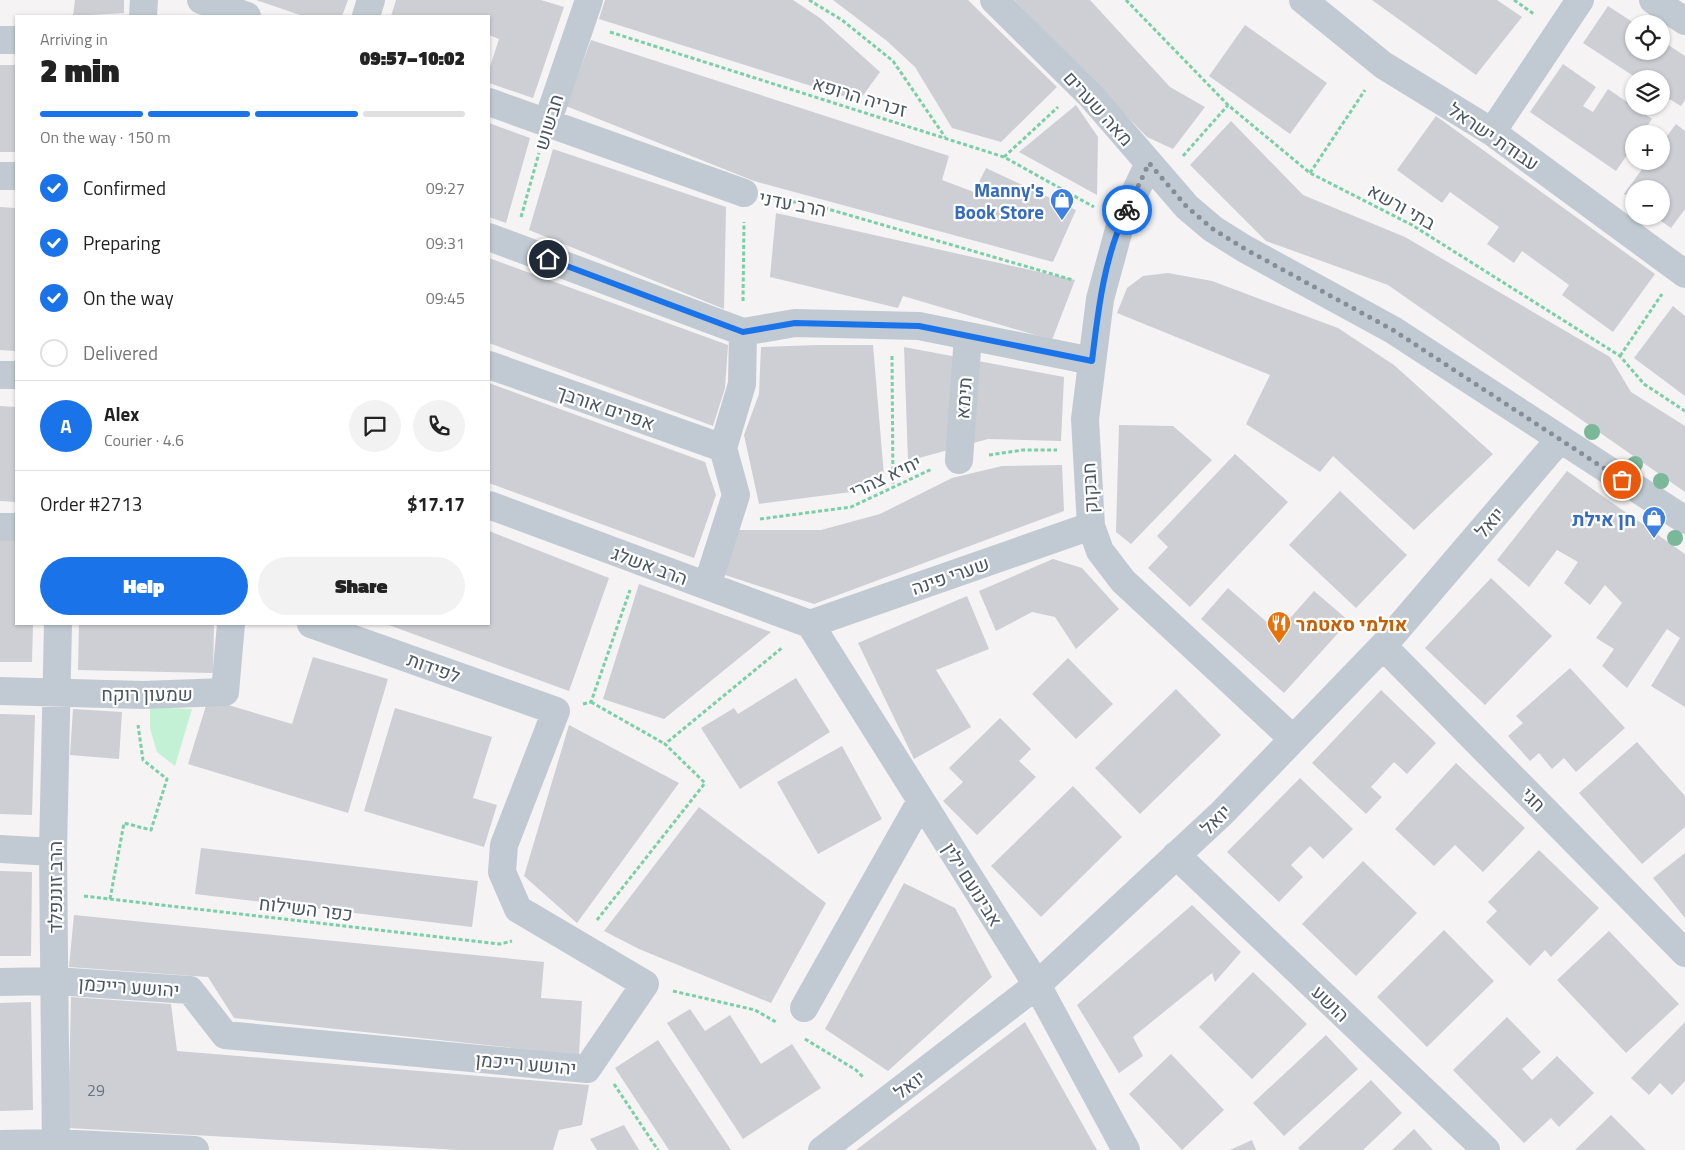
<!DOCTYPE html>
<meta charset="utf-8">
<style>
:root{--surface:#fff;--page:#f2f2f2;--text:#222;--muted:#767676;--line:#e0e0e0;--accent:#1a73e8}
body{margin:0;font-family:"Titillium Web",Heebo,sans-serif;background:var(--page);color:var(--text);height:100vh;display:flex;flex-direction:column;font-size:19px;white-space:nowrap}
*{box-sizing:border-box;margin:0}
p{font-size:16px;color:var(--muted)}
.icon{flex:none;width:28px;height:28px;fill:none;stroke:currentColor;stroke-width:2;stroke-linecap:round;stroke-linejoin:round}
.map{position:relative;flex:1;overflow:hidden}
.drawer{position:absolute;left:15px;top:15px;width:475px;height:610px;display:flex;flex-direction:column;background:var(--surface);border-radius:0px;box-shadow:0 1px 4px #0004}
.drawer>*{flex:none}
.tools{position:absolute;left:1625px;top:15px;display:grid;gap:10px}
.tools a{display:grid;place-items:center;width:45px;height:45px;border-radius:50%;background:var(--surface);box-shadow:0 1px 4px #0004;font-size:25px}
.pin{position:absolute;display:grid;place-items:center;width:42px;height:42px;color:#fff;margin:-21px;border:2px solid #fff;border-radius:50%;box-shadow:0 1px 5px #0007}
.courier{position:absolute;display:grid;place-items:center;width:50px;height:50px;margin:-25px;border:4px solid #1a73e8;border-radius:50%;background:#fff;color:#222;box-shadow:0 1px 6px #0007}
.headline em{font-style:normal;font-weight:800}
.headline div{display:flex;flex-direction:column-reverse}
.headline{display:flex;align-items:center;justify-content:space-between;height:85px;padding:0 25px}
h1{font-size:32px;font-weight:800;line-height:38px}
.bar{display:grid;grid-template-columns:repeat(4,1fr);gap:8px 5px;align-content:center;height:60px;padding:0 25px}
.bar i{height:6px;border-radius:4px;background:var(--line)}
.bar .selected{background:var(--accent)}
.bar p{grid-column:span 4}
.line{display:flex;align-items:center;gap:12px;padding:0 25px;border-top:1px solid var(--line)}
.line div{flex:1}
.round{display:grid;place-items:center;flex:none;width:52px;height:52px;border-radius:26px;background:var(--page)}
ol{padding:0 25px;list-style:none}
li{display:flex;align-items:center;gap:15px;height:55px}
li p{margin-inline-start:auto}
li .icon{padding:5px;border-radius:50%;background:var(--accent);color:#fff;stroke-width:4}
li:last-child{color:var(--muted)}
li i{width:28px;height:28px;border:2px solid var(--line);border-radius:50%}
.primary-button{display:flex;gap:10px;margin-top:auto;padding:10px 25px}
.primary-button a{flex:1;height:58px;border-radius:30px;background:var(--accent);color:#fff;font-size:20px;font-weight:800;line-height:58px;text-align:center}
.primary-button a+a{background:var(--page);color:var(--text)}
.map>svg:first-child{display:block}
.park{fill:#c3f1d5}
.building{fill:#cdcfd5}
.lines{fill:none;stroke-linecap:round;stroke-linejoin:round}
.path{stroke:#7ad0a6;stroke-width:3;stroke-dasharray:4 2.5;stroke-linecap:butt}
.minor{stroke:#c1cad2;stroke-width:28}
.tree{fill:#7bb799}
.done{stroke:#868d94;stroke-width:5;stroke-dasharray:0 9}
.route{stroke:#1a73e8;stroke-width:6}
.labels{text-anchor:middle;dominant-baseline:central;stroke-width:4.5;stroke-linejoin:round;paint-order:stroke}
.number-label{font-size:16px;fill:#6b747e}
.street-label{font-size:19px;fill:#4a5661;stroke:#fff}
.shop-label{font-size:19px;font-weight:bold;fill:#366cbe;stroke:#fff;text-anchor:end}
.food-label{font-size:19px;font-weight:bold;fill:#c56008;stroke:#fff;text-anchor:start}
</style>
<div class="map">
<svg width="1685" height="1150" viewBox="0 0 1685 1150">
<rect width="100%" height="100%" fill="#f5f3f3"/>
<path class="park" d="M150 707 192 709 175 766 157 752 150 728Z"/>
<path class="building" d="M75 0H124V13L73 16Z
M256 0H348L342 16H303Z
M396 0H541L564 7 533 98 489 83V70L499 39 489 35V16H391Z
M605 0H793L820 18 880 72 859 101 599 19Z
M833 0H968L1057 87 1001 142 952 128 915 67 887 41Z
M1014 0H1090L1170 87 1205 107 1173 149 1147 137Z
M1372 0H1497L1522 17 1476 75Z
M1608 6 1634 23V51H1661V40L1685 56V100L1681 106 1661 94V79H1638L1583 43Z
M1245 25 1327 83 1290 134 1209 76Z
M591 40 949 156 942 180 974 192 986 168 1076 210 1053 262 754 181 566 106Z
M1563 64 1596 87 1583 106 1593 112 1608 89 1652 119 1642 134H1634V145L1616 171 1530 112Z
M0 65H16V152H0Z
M1076 105 1098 137 1097 195 1019 152Z
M1436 116 1655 274 1613 332 1562 295 1569 285 1522 251 1514 263 1487 244 1499 227 1450 192 1442 203 1397 170Z
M1231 121 1303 195 1405 237 1610 357 1631 392 1685 426V492L1388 285 1266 241 1190 165Z
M489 123 530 138 506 223 489 217Z
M1676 124 1685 131V209L1671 228 1654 216H1661V189H1634V201L1624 194 1648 161H1661V144Z
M553 149 726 207 724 309 529 230Z
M0 207 16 208V351L0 350Z
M776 213 1075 280 1052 340 903 296 898 308 770 277Z
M489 258 728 345 725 388 713 426 489 343Z
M1168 273 1212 281 1338 328 1394 365 1493 454 1414 530 1333 456 1320 472 1246 424 1270 375 1117 313 1127 288 1143 276Z
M1673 306 1685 316V396L1634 358Z
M818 345H873L884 476 851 492 759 504 744 435 759 394 761 347Z
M904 347 1064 377 1061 441 988 439 908 461Z
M489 383 705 462 716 495 694 558 489 483Z
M0 406 16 407V502L0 501Z
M1119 425 1173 426 1212 460 1131 544 1116 532Z
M1235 454 1288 502 1190 607 1148 568 1168 547 1157 536Z
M1062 465 1064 511 814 604 722 574 739 530H821L880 514 952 478 1002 466Z
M1567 471 1685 554V707L1651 686 1680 638 1667 629 1627 688 1602 666 1614 649 1596 638 1622 603 1605 585 1590 605 1564 583 1578 562 1557 550 1529 587 1497 560Z
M1340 491 1407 555 1356 608 1289 545Z
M489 531 609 578 569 691 386 624H489Z
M0 540H16V624H33L32 662H0Z
M1053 559 1082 568 1119 609 1076 649 1055 617 1032 612 996 631 979 591Z
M1491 578 1552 636 1485 705 1425 648Z
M639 584 771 632 664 719 603 699Z
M1228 588 1278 632 1314 591 1349 621 1284 693 1201 619Z
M967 596 989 649 936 670 971 727 914 759 858 643Z
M79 624H214L213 673 78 670Z
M313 657 388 679 348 813 188 764 208 699 292 724Z
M1068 658 1113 704 1076 739 1032 694Z
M1570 668 1625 728 1576 772 1564 758 1552 769 1539 753 1530 761 1508 736 1523 723 1516 716Z
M796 678 830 732 740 789 701 728 734 708 738 714Z
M1176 689 1221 735 1140 814 1095 768Z
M1381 690 1436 743 1407 774 1394 762 1371 787 1382 797 1366 814 1312 763Z
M395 708 492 737 473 798 497 805 484 847 364 811Z
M73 709 122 712 119 759 70 755Z
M0 714 35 715 32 815 0 814Z
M1000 718 1031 749 1019 761 1036 777 977 835 943 801 963 782 949 768Z
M569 725 679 783 577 923 524 876Z
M1637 742 1685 796V827L1642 864 1579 793Z
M842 746 882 819 818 854 777 782Z
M1456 763 1525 828 1483 872 1455 845 1434 866 1395 829Z
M1300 778 1353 829 1323 859 1310 846 1291 865 1303 877 1279 902 1227 852Z
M1073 786 1122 837 1041 917 991 866Z
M699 807 826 903 771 1003 639 949 604 931Z
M201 848 478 881 472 927 195 894Z
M1539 850 1599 908 1551 957 1545 950 1530 966 1486 922 1497 911 1488 902Z
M1685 853V918L1653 878Z
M1363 861 1417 913 1356 976 1302 924Z
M0 871 32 872 31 956H0Z
M904 883 955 908 992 977 888 1071 825 1029Z
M1192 905 1241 952 1215 982 1212 973 1133 1037 1143 1056 1119 1073 1077 1005Z
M74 915 544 962 541 998 582 1001 579 1055 234 1018 208 977 69 967Z
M1444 930 1494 981 1427 1047 1377 997Z
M1609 931 1679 1004 1626 1053 1557 980Z
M1253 972 1307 1024 1252 1079 1199 1027Z
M71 997 171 1004 177 1051 589 1085 582 1125 559 1130 553 1150H459L68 1128Z
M31 1002 33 1110 0 1111V1003Z
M690 1009 705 1031 730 1015 761 1064 792 1044 821 1088 743 1139 667 1023Z
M1507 1017 1541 1052 1522 1069 1532 1080 1557 1056 1594 1093 1559 1127 1551 1118 1524 1143 1453 1070Z
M1025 1022 1097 1150H856L976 1059Z
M1685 1022V1081L1672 1095 1660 1083 1649 1095 1631 1078Z
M1326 1035 1358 1069 1284 1136 1253 1103Z
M658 1040 731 1150H669L615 1068Z
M1171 1054 1224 1110 1182 1150 1129 1094Z
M1371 1080 1402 1113 1363 1150H1300L1298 1148Z
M1611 1115 1646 1150H1575Z
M624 1125 639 1150H597L590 1139Z
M1414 1129 1433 1150H1392Z
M1252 1140 1256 1150H1230Z"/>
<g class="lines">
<path class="path" d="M809 0 842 20 893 61 945 137
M1126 0 1228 105 1310 173 1412 225 1620 356 1644 384 1685 411
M1514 0 1534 14
M610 32 1004 157 1094 207
M1183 156 1228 105
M1004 157 1058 107
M1310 173 1365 90
M773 198 821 207 1073 280
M521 217 539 153
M743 301 744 222
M892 356 893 487
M1620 356 1662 294
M989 455 1023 450H1057
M760 519 851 507 932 469
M591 702 665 744
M583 704 591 702 630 590
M84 896 500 944 512 941
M110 899 124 823 151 830 167 779 143 760 138 725
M597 920 705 783 665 744 783 647
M673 991 755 1010 776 1022
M805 1039 856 1070 864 1078
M614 1084 658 1150"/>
<path class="minor" d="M201 0 247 16
M994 0 1091 96 1187 207 1213 229 1245 249 1393 330 1685 520
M1303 0 1383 65 1492 132 1685 274
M1653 0 1685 21
M143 16 144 0
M366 16 371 0
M0 40H16
M489 102 744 193
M547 123 589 0
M1492 132 1580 0
M1149 163 1121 222 1100 299 1085 419 1091 526 1100 551 1123 581 1293 739
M0 176H16
M489 237 743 332 795 323 919 326 1092 361
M489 365 723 448
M0 375H16
M959 460 968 336
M489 505 810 624
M0 527H16
M707 586 736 495 723 448 742 384 743 332
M810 624 1037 985 1126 1150
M810 624 1091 526
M1383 646 1685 953
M0 691 143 695 225 692 231 624
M0 849 53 852
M1176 855 1486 1150
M0 982 55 981 190 990 225 1035 587 1069 645 984 518 909 502 872 504 845 556 711 311 624
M804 1008 921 801
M0 1144 56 1143 195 1150
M56 1150 53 852 58 624
M822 1150 1037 985 1222 813 1383 646 1560 439"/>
</g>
<g class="tree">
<circle cx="1592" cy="432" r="8"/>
<circle cx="1635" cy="464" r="8"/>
<circle cx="1661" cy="481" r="8"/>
<circle cx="1675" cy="538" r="8"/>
</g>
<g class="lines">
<path class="done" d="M1127 210 1149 163 1187 207 1213 229 1245 249 1393 330 1622 480"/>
<path class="route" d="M548 259 743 332 795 323 919 326 1092 361C1098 311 1104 256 1127 210"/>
</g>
<defs>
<g id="shop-pin" transform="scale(1.25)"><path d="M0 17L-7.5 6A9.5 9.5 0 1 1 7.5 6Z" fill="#3f7fe0" stroke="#fff"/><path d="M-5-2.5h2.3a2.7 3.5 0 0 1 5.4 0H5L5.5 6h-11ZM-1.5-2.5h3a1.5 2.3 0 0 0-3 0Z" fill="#fff"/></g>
<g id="restaurant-pin" transform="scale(1.25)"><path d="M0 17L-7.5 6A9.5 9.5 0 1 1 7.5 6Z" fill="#e8710a" stroke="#fff"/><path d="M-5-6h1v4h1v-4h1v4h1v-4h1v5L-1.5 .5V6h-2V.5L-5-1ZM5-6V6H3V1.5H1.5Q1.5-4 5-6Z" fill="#fff"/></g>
</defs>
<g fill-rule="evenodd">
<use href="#shop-pin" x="1062" y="200"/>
<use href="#shop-pin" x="1654" y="518"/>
<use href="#restaurant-pin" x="1279" y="623"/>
</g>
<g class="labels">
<g class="number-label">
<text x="96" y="1090">29</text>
</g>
<g class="street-label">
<text transform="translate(860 96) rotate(17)">זכריה הרופא</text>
<text transform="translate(1099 108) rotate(48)">מאה שערים</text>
<text transform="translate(548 122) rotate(-73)">חבשוש</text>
<text transform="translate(1494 136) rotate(34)">עבודת ישראל</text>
<text transform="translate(793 203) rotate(11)">הרב עדני</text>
<text transform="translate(1402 206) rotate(29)">בתי ורשא</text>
<text transform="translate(963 398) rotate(-86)">תימא</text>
<text transform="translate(606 407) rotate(19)">אפרים אורבך</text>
<text transform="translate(885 476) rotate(-25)">יחיא צהרי</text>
<text transform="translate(1089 488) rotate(-93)">חבקוק</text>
<text transform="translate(1489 522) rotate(-49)">יואל</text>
<text transform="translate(650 565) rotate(20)">הרב אשלג</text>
<text transform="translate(950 575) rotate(-19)">שערי פינה</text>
<text transform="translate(434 667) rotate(20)">לפידות</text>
<text x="147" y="693">שמעון רוקח</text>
<text transform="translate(1534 799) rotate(45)">חגי</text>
<text transform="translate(1215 819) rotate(-44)">יואל</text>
<text transform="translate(973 884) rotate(58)">אבינועם ילין</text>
<text transform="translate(54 887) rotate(-90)">הרב זוננפלד</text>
<text transform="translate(306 908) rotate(7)">כפר השילוח</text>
<text transform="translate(129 986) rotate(4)">יהושע רייכמן</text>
<text transform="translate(1331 1003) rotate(44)">הושע</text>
<text transform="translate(526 1063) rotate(5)">יהושע רייכמן</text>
<text transform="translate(909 1084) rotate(-37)">יואל</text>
</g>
<g class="shop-label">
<text x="1044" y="189">Manny's<tspan x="1044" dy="22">Book Store</tspan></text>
<text x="1636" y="518">חן אילת</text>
</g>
<g class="food-label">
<text x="1296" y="623">אולמי סאטמר</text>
</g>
</g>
</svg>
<div class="tools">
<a><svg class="icon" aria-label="locate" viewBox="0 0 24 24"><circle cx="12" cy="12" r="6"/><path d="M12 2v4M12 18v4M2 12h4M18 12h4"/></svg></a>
<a><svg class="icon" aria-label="layers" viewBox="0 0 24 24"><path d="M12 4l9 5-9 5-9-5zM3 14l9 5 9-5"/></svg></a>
<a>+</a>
<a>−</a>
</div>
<div class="pin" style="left:1622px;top:480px;background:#ea580c"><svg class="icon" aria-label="bag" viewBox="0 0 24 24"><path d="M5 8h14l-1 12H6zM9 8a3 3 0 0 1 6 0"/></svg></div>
<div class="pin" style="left:548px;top:259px;background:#1f2937"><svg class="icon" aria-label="home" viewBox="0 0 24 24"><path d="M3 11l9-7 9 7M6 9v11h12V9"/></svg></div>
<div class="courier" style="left:1127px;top:210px"><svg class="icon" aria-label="bike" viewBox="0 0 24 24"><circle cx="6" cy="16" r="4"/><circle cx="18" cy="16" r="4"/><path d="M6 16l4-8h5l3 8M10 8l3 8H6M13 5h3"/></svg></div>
<section class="drawer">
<div class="headline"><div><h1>2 min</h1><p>Arriving in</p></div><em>09:57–10:02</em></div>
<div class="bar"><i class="selected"></i><i class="selected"></i><i class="selected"></i><i></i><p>On the way · 150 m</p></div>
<ol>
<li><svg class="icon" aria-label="check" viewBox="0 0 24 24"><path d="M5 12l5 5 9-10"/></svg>Confirmed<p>09:27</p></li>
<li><svg class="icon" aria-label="check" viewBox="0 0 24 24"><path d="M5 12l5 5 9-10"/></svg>Preparing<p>09:31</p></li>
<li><svg class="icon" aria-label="check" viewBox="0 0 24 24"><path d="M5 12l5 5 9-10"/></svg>On the way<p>09:45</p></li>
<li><i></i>Delivered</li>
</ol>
<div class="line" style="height:90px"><b class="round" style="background:var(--accent);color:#fff">A</b><div><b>Alex</b><p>Courier · 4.6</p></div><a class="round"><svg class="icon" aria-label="chat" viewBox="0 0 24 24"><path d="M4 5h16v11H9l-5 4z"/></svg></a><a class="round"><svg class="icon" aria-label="phone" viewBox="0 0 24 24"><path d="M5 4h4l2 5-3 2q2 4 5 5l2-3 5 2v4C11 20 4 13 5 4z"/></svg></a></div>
<div class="line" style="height:65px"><div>Order #2713</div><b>$17.17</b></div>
<div class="primary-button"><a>Help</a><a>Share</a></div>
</section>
</div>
